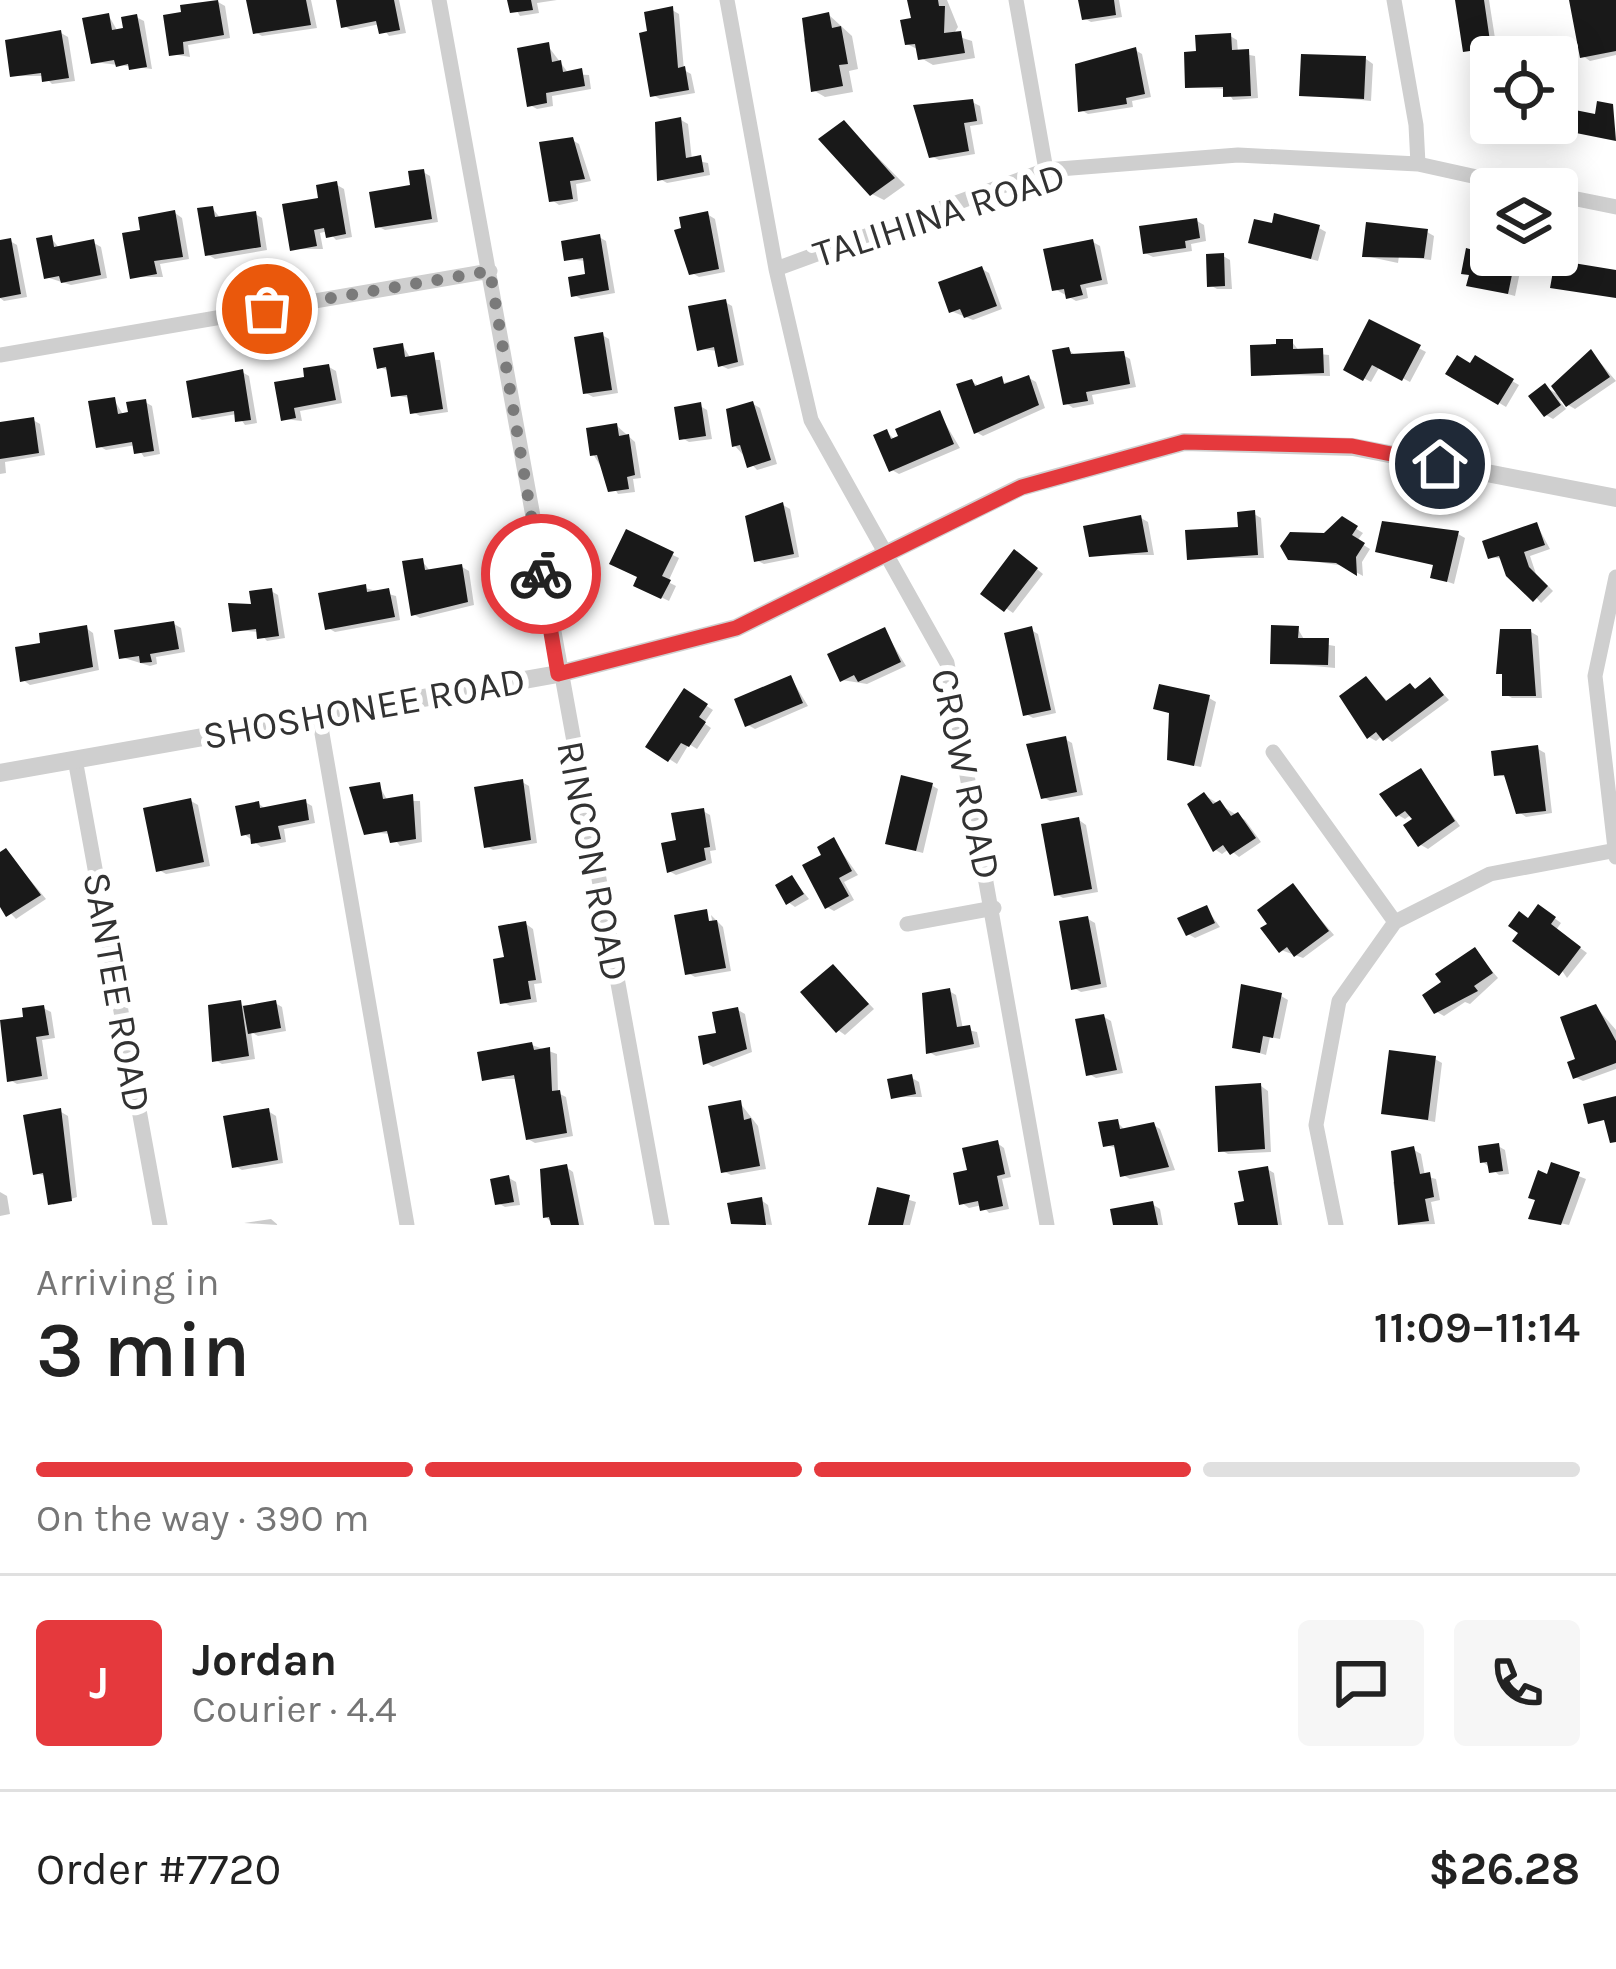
<!DOCTYPE html>
<meta charset="utf-8">
<style>
:root{--surface:#fff;--page:#f6f6f6;--text:#222;--muted:#767676;--line:#e0e0e0;--accent:#e5393d}
body{margin:0;font-family:Karla,sans-serif;background:var(--page);color:var(--text);height:100vh;display:flex;flex-direction:column;font-size:45px;white-space:nowrap}
*{box-sizing:border-box;margin:0}
p{font-size:39px;color:var(--muted)}
.icon{flex:none;width:66px;height:66px;fill:none;stroke:currentColor;stroke-width:2;stroke-linecap:round;stroke-linejoin:round}
.map{position:relative;height:1225px;overflow:hidden}
.details{display:flex;flex-direction:column;background:var(--surface);flex:1}
.details>*{flex:none}
.controls{position:absolute;left:1470px;top:36px;display:grid;gap:24px}
.controls a{display:grid;place-items:center;width:108px;height:108px;border-radius:12px;background:var(--surface);box-shadow:0 6px 30px #0003;font-size:60px}
.pin{position:absolute;display:grid;place-items:center;width:102px;height:102px;color:#fff;margin:-51px;border:6px solid #fff;border-radius:50%;box-shadow:0 3px 12px #0007}
.courier{position:absolute;display:grid;place-items:center;width:120px;height:120px;margin:-60px;border:9px solid #e5393d;border-radius:50%;background:#fff;color:#222;box-shadow:0 3px 15px #0007}
.head em{font-style:normal;font-weight:600}
.head div{display:flex;flex-direction:column-reverse}
.head{display:flex;align-items:center;justify-content:space-between;height:204px;padding:0 36px}
h1{font-size:78px;font-weight:600;line-height:90px}
.bar{display:grid;grid-template-columns:repeat(4,1fr);gap:18px 12px;align-content:center;height:144px;padding:0 36px}
.bar i{height:15px;border-radius:9px;background:var(--line)}
.bar .active{background:var(--accent)}
.bar p{grid-column:span 4}
.line{display:flex;align-items:center;gap:30px;padding:0 36px;border-top:3px solid var(--line)}
.line div{flex:1}
.round{display:grid;place-items:center;flex:none;width:126px;height:126px;border-radius:12px;background:var(--page)}
.map>svg:first-child{display:block}
.shadow{fill:#0003}
.building{fill:#191919}
.lines{fill:none;stroke-linecap:round;stroke-linejoin:round}
.minor{stroke:#cfcfcf;stroke-width:15}
.tertiary{stroke:#cfcfcf;stroke-width:18}
.done{stroke:#7a7a7a;stroke-width:12;stroke-dasharray:0 21.6}
.route{stroke:#e5393d;stroke-width:15}
.labels{text-anchor:middle;dominant-baseline:central;stroke-width:12;stroke-linejoin:round;paint-order:stroke}
.street-label{font-size:39px;fill:#323232;stroke:#fff}
</style>
<div class="map">
<svg width="1616" height="1225" viewBox="0 0 1616 1225">
<rect width="100%" height="100%" fill="#fff"/>
<path class="shadow" d="M249 0H311L317 28 262 36 255 32Z
M339 0H399L406 33 389 36 380 24 351 30 344 26Z
M510 0H557L537 3 539 13 520 16Z
M910 0H947L958 27 953 35 972 41 975 58 933 65 921 58 919 50 907 44 914 20Z
M1081 0H1119L1122 17 1091 22 1084 18Z
M1458 0H1489L1497 51 1466 50Z
M1572 0H1616V55L1590 61 1583 56Z
M218 2 225 6 230 38 188 45 190 57 172 54 185 14Z
M672 10 679 14 684 70 691 74 695 93 660 99 653 95Z
M829 15 852 36 858 69 849 71 853 92 825 97 813 90 804 40Z
M109 16 118 32 136 17 144 21 152 69 93 62Z
M61 33 68 37 75 81 52 84 44 76H13Z
M1230 36 1237 40 1238 53 1255 56 1258 98 1233 100 1226 89 1188 87 1200 54Z
M548 46 569 74 589 75 591 89 552 96 553 106 537 109 530 105Z
M1135 50 1142 54 1151 97 1132 101 1133 107 1088 114 1081 110Z
M1366 59 1373 64 1371 101 1302 94Z
M1491 82V123H1530L1531 131 1485 137 1478 133 1490 110Z
M972 102 980 106 983 124 970 126 975 154 939 160 931 156Z
M681 120 688 124 692 160 708 163 710 175 667 183 660 179Z
M844 123 905 185 884 200 872 194Z
M572 140 579 144 591 181 576 184 578 201 559 205 552 200Z
M423 172 430 176 438 222 385 230 377 226Z
M337 185 344 189 352 237 336 240 328 231 320 233 323 249H292Z
M213 209 221 219 255 214 262 218 267 250 215 259 207 254Z
M175 213 182 218 189 259 160 264 163 277H133L144 232Z
M707 214 715 219 725 272 699 277 692 273Z
M1197 221 1204 225 1206 241 1191 244 1192 251 1153 257 1145 253Z
M1319 228 1326 232 1318 261 1258 245Z
M1427 232 1434 236 1431 260 1399 256 1398 263 1365 256Z
M599 237 606 241 615 293 581 299 574 295 589 277 586 261 567 259Z
M51 238 60 249 94 243 101 247 107 278 71 285 46 277Z
M10 241 17 245 27 297 4 301 0 298V243Z
M1093 242 1100 246 1108 284 1086 288 1088 298 1076 301 1055 289Z
M1500 255H1533L1531 269 1521 267 1515 296 1470 284Z
M1223 256 1230 260 1232 289H1217L1210 285Z
M982 269 989 273 1002 309 973 320 951 311Z
M725 302 732 306 744 365 728 369 720 365 718 351 700 349Z
M1371 323 1426 352 1410 382 1380 366 1371 382 1347 369Z
M602 335 609 339 618 393 593 397 586 393Z
M1292 342 1300 352 1329 355 1330 376 1254 374Z
M403 346 411 359 440 360 448 412 420 416 413 412 410 398 394 395 390 371 379 367Z
M1069 350 1076 356 1123 355 1130 359 1136 387 1092 395 1094 404 1073 408 1066 403Z
M1592 353 1616 381 1575 409 1558 399 1566 409 1553 419 1546 415 1545 387 1563 397Z
M1476 360 1519 385 1506 407 1450 373 1472 367Z
M329 367 336 371 342 403 300 411 302 421 284 419 308 379Z
M242 372 249 376 257 423 245 425 237 414 202 420 195 416Z
M1029 378 1036 382 1045 408 983 436 976 432 972 382 981 387Z
M114 400 124 416 145 402 152 406 160 454 144 457 136 445 106 450 99 446Z
M753 404 760 408 777 464 757 470 735 446Z
M700 406 707 410 712 439 689 442 682 438Z
M939 413 960 448 899 474 892 470 887 432 895 440Z
M33 420 40 424 45 455 5 462 6 473 0 474V425Z
M617 426 635 442 641 478 633 479 635 492 618 494 593 454Z
M783 505 790 509 799 557 764 564 756 560Z
M1254 514 1261 518 1264 558H1190L1241 530Z
M1141 518 1148 522 1154 555H1091Z
M1342 520 1363 533 1357 541 1370 549 1362 562 1363 576 1345 566 1290 558Z
M1537 525 1550 549 1530 556 1536 574 1553 591 1541 603 1503 559 1491 557Z
M627 533 679 558 668 582 676 586 669 601 636 585 640 576Z
M1458 534 1465 538 1454 584 1434 577Z
M1022 557 1043 574 1013 613 984 593Z
M422 561 431 572 462 567 469 571 474 605 420 618 413 614Z
M365 588 396 596 400 620 335 632 328 628Z
M271 591 278 595 285 638 267 641 259 632 235 630Z
M174 624 181 628 185 652 156 657 157 664 150 666 121 657Z
M86 628 93 633 99 670 30 685 23 680 43 645Z
M1298 629 1305 641 1335 646V668L1273 662Z
M1031 630 1038 634 1056 713 1033 718 1026 714Z
M885 631 906 666 867 684 842 680Z
M1531 632 1538 636 1542 698H1512L1505 694Z
M791 678 808 706 755 729 748 725Z
M1367 679 1389 703 1411 686 1418 690 1431 681 1449 700 1392 742 1383 735 1376 741 1369 737Z
M685 692 713 710 704 723 711 728 697 749 689 744 677 764 649 746Z
M1209 698 1216 702 1201 767 1177 762 1175 736 1168 732 1172 714 1156 708Z
M1065 739 1072 743 1083 795 1050 801 1043 797Z
M1538 749 1545 753 1552 813 1526 817 1519 812 1508 778 1497 774Z
M1421 772 1460 826 1428 849 1421 845 1412 814 1405 819 1398 815Z
M522 782 529 786 537 843 493 850 486 846Z
M931 785 938 789 923 853 896 846Z
M379 786 388 801H420L422 842 400 846 391 834 367 832Z
M1204 795 1245 820 1261 842 1239 857 1229 849 1222 854 1216 850Z
M191 801 198 805 210 866 166 874 159 870Z
M305 802 312 806 315 823 284 829 286 842 261 847 244 834 259 804 267 810Z
M703 811 710 815 716 850 710 851 712 863 676 875 669 871 680 843Z
M1079 820 1086 825 1098 892 1063 898 1056 894Z
M834 841 858 875 844 882 854 900 834 911 827 907 825 856Z
M6 851 46 899 16 919 0 902V855Z
M792 878 809 899 795 907 788 902Z
M1293 887 1334 935 1303 958 1281 950 1271 924Z
M1206 908 1220 927 1195 938 1188 934Z
M706 912 709 936 715 935 711 915 723 927 731 971 695 977 688 973 677 917Z
M1546 912 1561 923 1556 930 1587 953 1567 978 1529 921Z
M1088 919 1095 923 1107 987 1081 992 1074 988Z
M526 924 533 929 542 983 534 984 537 1002 510 1006 503 1002 507 960Z
M1475 951 1498 978 1470 1004 1465 1002 1444 1016 1437 1012 1445 983Z
M834 967 874 1009 845 1035 838 1030Z
M949 991 956 995 963 1029 977 1032 980 1047 936 1056 929 1052Z
M1281 996 1288 1000 1280 1039 1270 1037 1266 1055 1236 1046Z
M275 1003 282 1007 286 1031 258 1036 251 1032 255 1059 222 1064 215 1060 211 1008Z
M1596 1007 1616 1030V1069L1583 1081 1575 1077Z
M43 1008 51 1012 55 1038 42 1040 48 1079 17 1084 10 1080 27 1019Z
M738 1010 745 1014 752 1052 713 1067 706 1063Z
M1104 1017 1111 1021 1123 1073 1096 1078 1089 1074Z
M532 1045 557 1054 558 1093 566 1097 573 1136 535 1143 528 1139 518 1079H484Z
M1435 1059 1442 1063 1435 1122 1384 1112Z
M912 1078 919 1082 922 1097H893Z
M1261 1086 1268 1091 1271 1152 1228 1154 1221 1150Z
M740 1103 758 1126 766 1169 731 1175 723 1171Z
M268 1111 276 1116 283 1163 242 1170 235 1166Z
M61 1112 68 1116 77 1197 53 1205 46 1176 35 1173Z
M1117 1122 1125 1130 1153 1125 1160 1129 1175 1170 1130 1179 1123 1175 1117 1148 1105 1145Z
M997 1143 1004 1148 1011 1177 1002 1179 1009 1209 989 1213 982 1205 969 1208 962 1203 970 1172Z
M1498 1146 1505 1150 1509 1174 1499 1175 1483 1162Z
M1414 1150 1421 1154 1425 1176 1436 1179 1440 1200 1431 1202 1435 1224 1402 1225 1393 1182 1400 1180Z
M1553 1166 1586 1179 1569 1225 1532 1217Z
M566 1167 573 1172 584 1225H554L546 1217Z
M1267 1169 1274 1173 1282 1225H1241L1237 1205 1247 1204Z
M509 1178 516 1182 520 1205 505 1207 498 1203Z
M880 1191 916 1202 910 1225H871Z
M0 1192 7 1196 10 1214 0 1216Z
M761 1200 768 1205 772 1225 733 1222Z
M1152 1204 1160 1209 1163 1225H1116L1114 1211Z
M271 1219 278 1225 244 1223Z"/>
<path class="building" d="M218 0 224 35 183 42 184 54 169 56 163 15 181 12 180 5Z
M246 0H306L311 25 253 34Z
M336 0H394L400 30 379 34 376 21 341 28Z
M507 0H531L533 10 510 13Z
M907 0H938L939 6H945L944 33 961 31 965 53 918 60 915 44 905 45 900 20 911 18Z
M1078 0H1114L1116 15 1082 20Z
M1455 0H1484L1491 48 1463 52Z
M1569 0H1616V51L1580 58Z
M673 6 678 68 685 66 689 90 650 97 639 33 647 31 644 12Z
M829 12 832 28 841 26 848 64 839 65 843 86 811 92 802 18Z
M109 13 112 30 123 28 121 17 137 14 147 67 129 70 128 64 116 67 114 60 91 64 82 18Z
M61 30 69 78 42 82 41 73 10 77 5 40Z
M1231 33 1232 50 1249 49 1251 96 1223 97V87L1185 88 1184 52 1196 51 1195 35Z
M549 42 552 62 561 60 563 72 582 68 585 86 546 93 547 103 527 107 517 48Z
M1136 47 1145 94 1126 98 1127 104 1078 112 1075 64Z
M1301 54 1366 56 1364 99 1299 96Z
M1491 79V123H1524L1525 128 1475 135 1472 110 1487 107 1483 80Z
M973 99 977 121 964 123 969 151 929 158 913 105Z
M1597 101 1613 104 1616 141 1571 132 1575 110 1595 114Z
M681 117 686 158 701 155 704 172 657 181 655 122Z
M844 120 895 178 870 196 818 139Z
M573 137 585 179 570 181 573 199 549 202 539 142Z
M424 169 432 219 375 228 369 192 410 185 408 171Z
M337 181 346 234 326 238 324 228 314 230 317 246 290 251 282 204 318 198 316 185Z
M213 206 215 217 256 211 261 247 205 256 197 208Z
M175 210 183 257 154 261 157 274 130 279 122 233 140 230 138 217Z
M708 211 719 269 689 275 674 230 681 228 679 217Z
M1274 213 1320 225 1311 259 1248 243 1254 219 1272 223Z
M1197 218 1200 238 1185 241 1186 248 1143 254 1139 226Z
M1366 222 1428 229 1424 258 1362 257Z
M600 234 609 290 571 297 568 277 585 274 583 258 564 261 561 241Z
M52 235 54 247 94 239 101 275 61 283 59 276 44 279 36 238Z
M11 238 21 294 0 298V240Z
M1093 239 1102 280 1080 285 1083 295 1066 299 1064 289 1052 291 1043 249Z
M1466 248 1491 255H1526L1524 267 1514 265 1508 294 1466 286 1469 275 1461 274Z
M1224 253 1225 286 1207 287 1206 254Z
M1555 260 1616 270V298L1550 288Z
M982 266 997 306 964 318 960 309 949 313 938 282Z
M726 299 738 362 718 367 714 347 697 351 688 306Z
M1369 319 1421 345 1402 381 1372 365 1363 381 1343 370Z
M603 332 612 390 583 394 574 337Z
M1276 339H1293V349L1323 348 1324 373 1251 376 1250 345 1276 344Z
M403 343 405 357 434 352 443 409 410 414 407 395 391 397 386 367 377 369 373 348Z
M1069 347 1071 354 1124 351 1130 384 1086 392 1088 401 1063 405 1052 350Z
M1591 349 1610 377 1566 407 1551 386Z
M1457 355 1470 363 1475 355 1514 379 1498 405 1445 374Z
M329 364 336 400 294 408 296 418 281 421 274 382 304 377 303 368Z
M243 369 251 420 235 422 234 411 192 418 186 381Z
M1029 375 1039 405 974 434 956 384 972 379 975 386 1002 376 1004 384Z
M1545 383 1561 405 1544 417 1528 396Z
M115 397 118 414 128 412 126 402 146 399 154 451 134 454 132 442 96 448 88 401Z
M753 401 771 460 747 468 740 445 732 447 726 409Z
M701 402 706 436 679 440 674 407Z
M940 410 954 444 889 472 873 435 887 429 891 439 898 436 895 429Z
M34 417 39 453 0 459V422Z
M617 423 619 436 629 434 635 475 627 477 629 489 608 492 597 455 590 456 586 428Z
M783 502 794 554 754 562 745 516Z
M1255 510 1258 555 1187 560 1185 530 1238 527 1237 512Z
M1141 515 1148 552 1089 557 1083 526Z
M1342 516 1358 526 1352 535 1365 543 1356 557 1357 576 1336 563 1288 560 1280 546 1290 532 1324 533Z
M1382 521 1459 531 1447 582 1430 578 1433 565 1375 552Z
M1537 522 1545 545 1524 552 1529 567 1548 586 1533 602 1506 576 1499 556 1488 559 1482 541Z
M626 529 674 552 662 576 671 580 661 599 633 586 637 577 609 564Z
M1014 549 1038 568 1004 612 980 594Z
M423 558 425 570 462 564 468 602 411 616 402 561Z
M366 584 367 592 389 588 395 617 325 630 318 593Z
M272 588 279 636 257 639 256 629 232 632 228 603 251 604 249 591Z
M174 621 179 649 150 654 152 662 140 663 139 656 119 659 114 630Z
M87 625 93 667 20 682 15 647 40 643 39 633Z
M1271 625 1299 626 1298 638H1329L1328 665 1270 664Z
M1032 626 1051 710 1023 716 1004 633Z
M885 627 901 662 858 682 854 675 840 682 827 654Z
M1500 629H1531L1536 696H1502V674H1496Z
M791 675 803 703 745 727 734 699Z
M1366 676 1386 701 1410 683 1415 689 1430 677 1444 695 1383 741 1376 732 1367 739 1339 696Z
M1159 684 1210 695 1194 766 1167 760 1169 713 1153 709Z
M684 688 708 704 699 717 706 722 689 747 681 743 668 762 645 747Z
M1066 736 1077 792 1041 799 1026 744Z
M1538 745 1546 811 1516 814 1504 775 1494 776 1491 751Z
M1421 768 1455 821 1418 847 1403 825 1412 819 1405 811 1396 817 1379 794Z
M901 775 933 783 916 851 885 844Z
M523 779 531 840 484 848 474 787Z
M380 782 383 799 413 794 416 839 390 843 387 831 364 835 349 787Z
M1204 792 1213 804 1220 800 1231 816 1238 812 1256 838 1230 855 1223 845 1213 852 1187 804Z
M191 798 204 862 156 872 143 808Z
M306 799 309 820 278 826 281 839 251 844 250 834 241 836 235 806 259 801 260 808Z
M704 808 710 847 704 848 706 860 667 873 661 843 676 840 671 813Z
M1079 817 1092 889 1054 896 1041 824Z
M834 837 852 871 839 878 849 896 825 909 802 865 821 855 817 847Z
M6 848 41 895 6 917 0 907V852Z
M792 875 804 894 786 905 775 885Z
M1293 883 1329 931 1294 957 1287 947 1279 953 1260 928 1267 924 1257 910Z
M1538 904 1556 917 1551 924 1581 947 1559 976 1512 941 1518 933 1508 926 1519 911 1528 918Z
M1207 905 1215 923 1186 936 1177 918Z
M707 909 709 921 717 920 726 968 685 975 674 915Z
M1088 916 1101 984 1071 990 1059 921Z
M526 921 536 980 528 981 531 999 500 1004 493 959 504 957 498 926Z
M1475 947 1493 973 1474 986 1478 991 1434 1014 1422 995 1441 982 1435 974Z
M833 964 869 1004 836 1033 800 992Z
M1241 984 1282 993 1273 1038 1263 1036 1260 1053 1232 1048Z
M950 988 957 1027 970 1025 974 1044 926 1054 922 993Z
M241 1000 249 1056 212 1062 208 1005Z
M276 1000 281 1028 248 1034 243 1006Z
M1596 1004 1616 1041V1063L1573 1079 1567 1062 1575 1059 1560 1017Z
M44 1005 49 1035 36 1037 42 1076 7 1082 0 1020 23 1017 22 1008Z
M738 1007 747 1049 703 1065 698 1036 716 1033 712 1012Z
M1104 1014 1117 1070 1086 1076 1075 1019Z
M532 1042 534 1050 550 1047 552 1091 560 1090 567 1133 526 1140 514 1075 482 1081 477 1052Z
M1389 1050 1436 1056 1428 1120 1381 1114Z
M912 1074 916 1094 891 1099 887 1079Z
M1261 1083 1265 1149 1218 1152 1215 1086Z
M1616 1096V1142L1610 1143 1604 1120 1588 1124 1583 1104Z
M741 1100 744 1120 751 1118 760 1166 721 1173 708 1106Z
M61 1108 72 1201 48 1205 43 1173 33 1175 23 1115Z
M269 1108 278 1160 232 1168 223 1116Z
M1118 1119 1120 1129 1154 1122 1169 1167 1120 1177 1114 1145 1103 1147 1098 1122Z
M998 1140 1005 1174 997 1176 1003 1206 980 1211 978 1201 959 1205 953 1173 967 1170 962 1148Z
M1499 1143 1503 1171 1489 1173 1487 1162 1480 1163 1478 1146Z
M1414 1146 1420 1174 1430 1172 1434 1197 1425 1199 1429 1221 1398 1225 1391 1151Z
M1551 1162 1580 1172 1561 1225 1528 1219 1535 1200 1528 1198 1538 1170 1547 1174Z
M567 1164 579 1225H551L549 1217 543 1218 540 1169Z
M1268 1166 1278 1225H1238L1234 1203 1244 1201 1238 1171Z
M509 1175 514 1202 495 1205 490 1179Z
M877 1187 910 1195 903 1225H868Z
M762 1197 766 1225 731 1224 727 1203Z
M1153 1201 1158 1225H1113L1110 1209Z"/>
<g class="lines">
<path class="minor" d="M439 0 662 1225
M727 0 776 269 811 420 947 663 1047 1225
M1016 0 1046 170
M1394 0 1416 125 1418 164
M1557 195 1616 207
M776 269 1046 170 1238 155 1418 164 1531 189
M0 355 490 271
M1616 577 1595 676 1616 857
M319 716 407 1225
M1273 752 1395 922
M75 759 160 1225
M907 924 994 908
M1336 1225 1316 1125 1339 1001 1395 922 1490 874 1616 850"/>
<path class="tertiary" d="M0 773 558 674 736 628 1021 487 1184 442 1353 447 1616 498"/>
</g>
<g class="lines">
<path class="done" d="M267 309 490 271 541 574"/>
<path class="route" d="M541 574 558 674 736 628 1022 487 1184 442 1352 446 1440 464"/>
</g>
<g class="labels">
<g class="street-label">
<text transform="translate(939 215) rotate(-18)">TALIHINA ROAD</text>
<text transform="translate(364 708) rotate(-10)">SHOSHONEE ROAD</text>
<text transform="translate(966 774) rotate(78)">CROW ROAD</text>
<text transform="translate(593 861) rotate(79)">RINCON ROAD</text>
<text transform="translate(117 992) rotate(80)">SANTEE ROAD</text>
</g>
</g>
</svg>
<div class="controls">
<a><svg class="icon" aria-label="locate" viewBox="0 0 24 24"><circle cx="12" cy="12" r="6"/><path d="M12 2v4M12 18v4M2 12h4M18 12h4"/></svg></a>
<a><svg class="icon" aria-label="layers" viewBox="0 0 24 24"><path d="M12 4l9 5-9 5-9-5zM3 14l9 5 9-5"/></svg></a>
</div>
<div class="pin" style="left:267px;top:309px;background:#ea580c"><svg class="icon" aria-label="bag" viewBox="0 0 24 24"><path d="M5 8h14l-1 12H6zM9 8a3 3 0 0 1 6 0"/></svg></div>
<div class="pin" style="left:1440px;top:464px;background:#1f2937"><svg class="icon" aria-label="home" viewBox="0 0 24 24"><path d="M3 11l9-7 9 7M6 9v11h12V9"/></svg></div>
<div class="courier" style="left:541px;top:574px"><svg class="icon" aria-label="bike" viewBox="0 0 24 24"><circle cx="6" cy="16" r="4"/><circle cx="18" cy="16" r="4"/><path d="M6 16l4-8h5l3 8M10 8l3 8H6M13 5h3"/></svg></div>
</div>
<section class="details">
<div class="head"><div><h1>3 min</h1><p>Arriving in</p></div><em>11:09–11:14</em></div>
<div class="bar"><i class="active"></i><i class="active"></i><i class="active"></i><i></i><p>On the way · 390 m</p></div>
<div class="line" style="height:216px"><b class="round" style="background:var(--accent);color:#fff">J</b><div><b>Jordan</b><p>Courier · 4.4</p></div><a class="round"><svg class="icon" aria-label="chat" viewBox="0 0 24 24"><path d="M4 5h16v11H9l-5 4z"/></svg></a><a class="round"><svg class="icon" aria-label="phone" viewBox="0 0 24 24"><path d="M5 4h4l2 5-3 2q2 4 5 5l2-3 5 2v4C11 20 4 13 5 4z"/></svg></a></div>
<div class="line" style="height:156px"><div>Order #7720</div><b>$26.28</b></div>
</section>
